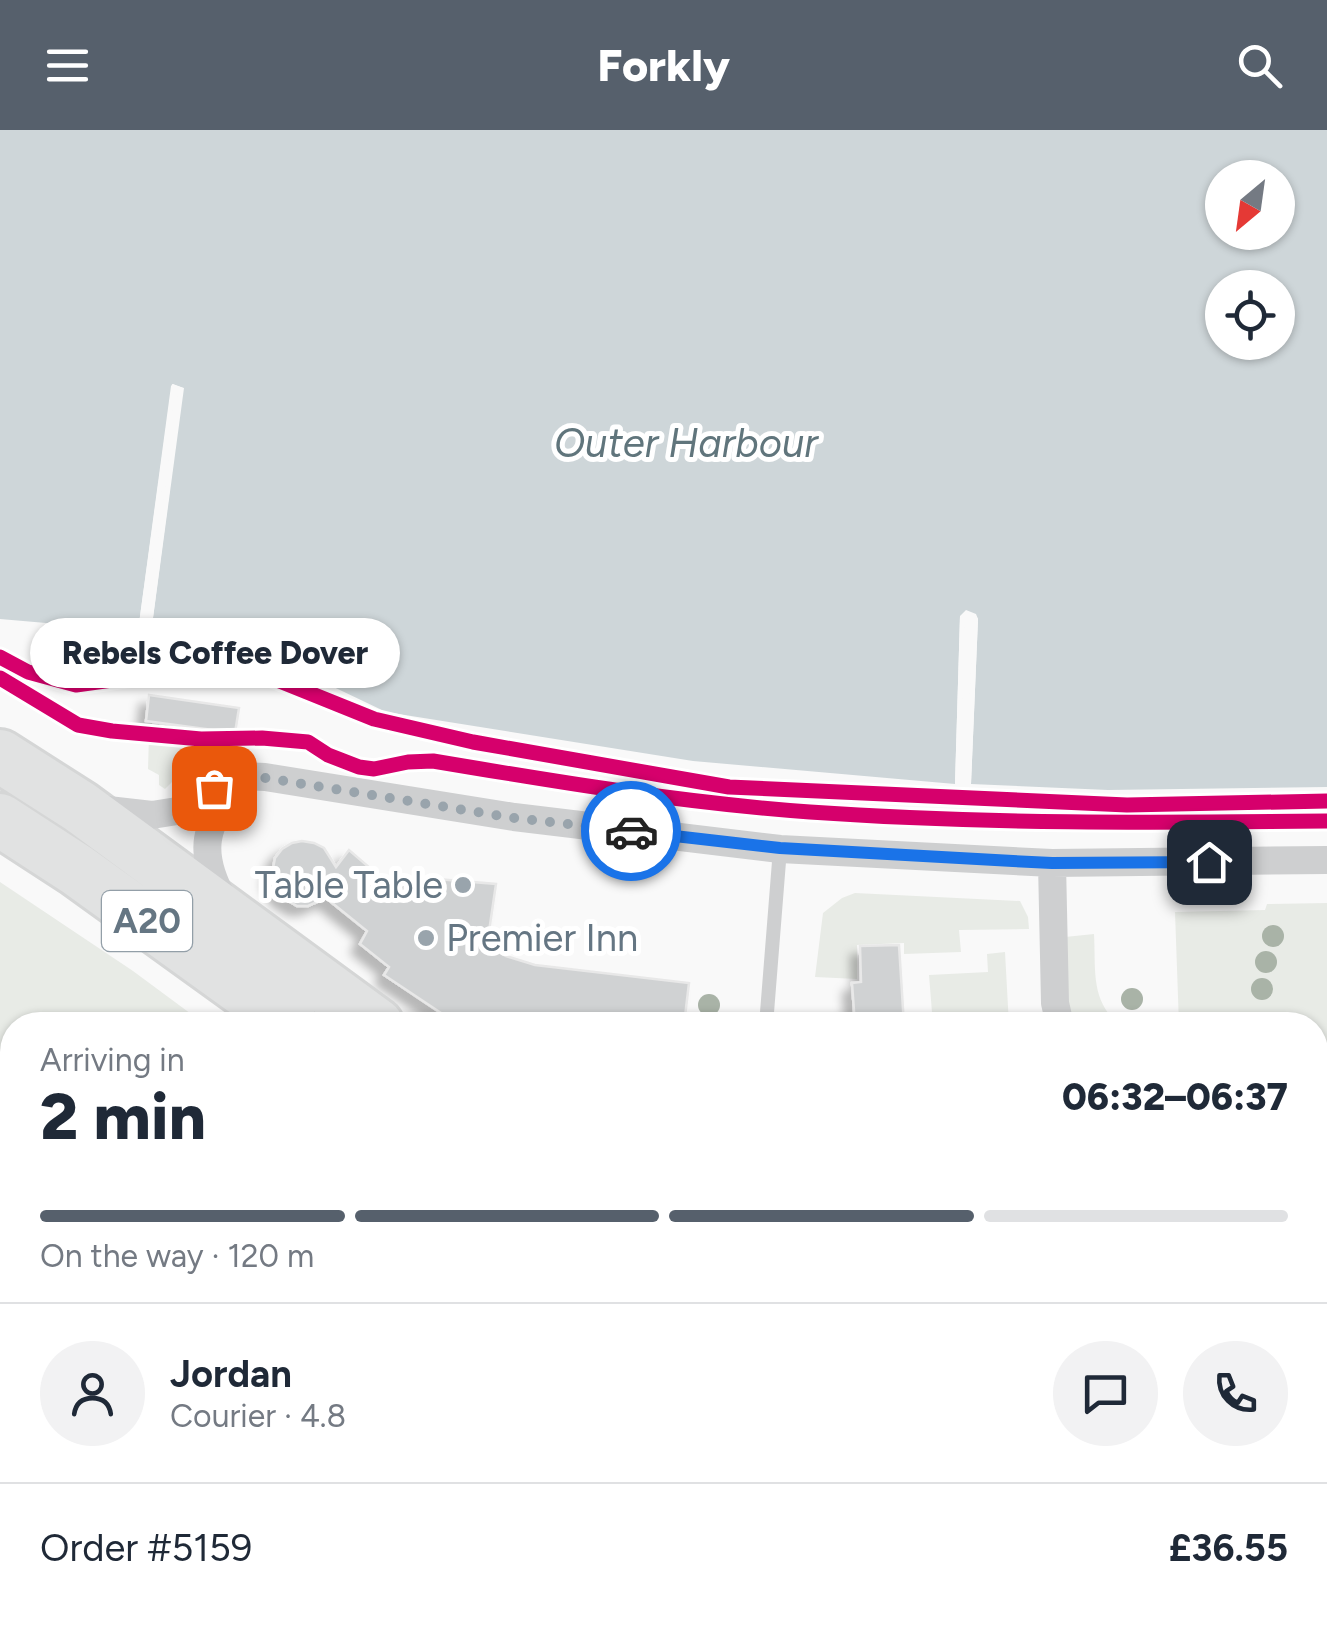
<!DOCTYPE html>
<meta charset="utf-8">
<style>
:root{--surface:#fff;--page:#f2f2f3;--text:#1f2937;--muted:#747a83;--line:#e0e1e3;--accent:#56606c}
body{margin:0;font-family:Figtree,sans-serif;background:var(--page);color:var(--text);height:100vh;display:flex;flex-direction:column;font-size:38px;white-space:nowrap}
*{box-sizing:border-box;margin:0}
p{font-size:32px;color:var(--muted)}
.icon{flex:none;width:55px;height:55px;fill:none;stroke:currentColor;stroke-width:2;stroke-linecap:round;stroke-linejoin:round}
.map{position:relative;flex:1;overflow:hidden}
.side{position:absolute;left:0px;top:882px;width:1328px;height:622px;display:flex;flex-direction:column;background:var(--surface);border-radius:40px 40px 0 0;box-shadow:0 2px 8px #0004}
.side>*{flex:none}
.needle{width:65px;rotate:209deg}
.buttons{position:absolute;left:1205px;top:30px;display:grid;gap:20px}
.buttons a{display:grid;place-items:center;width:90px;height:90px;border-radius:50%;background:var(--surface);box-shadow:0 2px 8px #0004;font-size:50px}
.pin{position:absolute;display:grid;place-items:center;width:85px;height:85px;color:#fff;margin:-42px;border-radius:20px;box-shadow:0 5px 15px #0006}
.courier{position:absolute;display:grid;place-items:center;width:100px;height:100px;margin:-50px;border:8px solid #1a73e8;border-radius:50%;background:#fff;color:#222;box-shadow:0 2px 12px #0007}
.bubble{position:absolute;height:70px;border-radius:35px;background:var(--surface);box-shadow:0 2px 8px #0004;font-size:32px;font-weight:800;line-height:70px;text-align:center}
.summary em{font-style:normal;font-weight:800}
.summary div{display:flex;flex-direction:column-reverse}
.summary{display:flex;align-items:center;justify-content:space-between;height:170px;padding:0 40px}
h1{font-size:65px;font-weight:800;line-height:75px}
.bar{display:grid;grid-template-columns:repeat(4,1fr);gap:15px 10px;align-content:center;height:120px;padding:0 40px}
.bar i{height:12px;border-radius:8px;background:var(--line)}
.bar .active{background:var(--accent)}
.bar p{grid-column:span 4}
.line{display:flex;align-items:center;gap:25px;padding:0 40px;border-top:2px solid var(--line)}
.line div{flex:1}
.round{display:grid;place-items:center;flex:none;width:105px;height:105px;border-radius:52px;background:var(--page)}
header{display:flex;justify-content:space-between;align-items:center;height:130px;padding:0 40px;background:var(--accent);color:#fff;font-size:45px;font-weight:800}
.map>svg:first-child{display:block}
.green{fill:#e8ebe6}
.water{fill:#ced6d9;fill-rule:evenodd}
.pier{fill:#f9f9f9}
.building{fill:#d0d2d3;stroke:#e8e8e8;stroke-width:2.5;filter:url(#shadow)}
.lines{fill:none;stroke-linecap:round;stroke-linejoin:round}
.primary-casing{stroke:#d5d6d7;stroke-width:50}
.highway-casing{stroke:#d5d6d6;stroke-width:58}
.lane{stroke:#cecfd0;stroke-width:14}
.street{stroke:#cecfd0;stroke-width:28}
.primary{stroke:#e1e2e2;stroke-width:45}
.highway{stroke:#e1e2e2;stroke-width:52}
.cycleway-casing{stroke:#fff;stroke-width:21}
.cycleway{stroke:#d6006c;stroke-width:15}
.tree{fill:#a9b3a7}
.done{stroke:#99a4ac;stroke-width:10;stroke-dasharray:0 18}
.route{stroke:#1a73e8;stroke-width:12}
.poi-dot{fill:#99a4ac;stroke:#fff;stroke-width:4}
.labels{text-anchor:middle;dominant-baseline:central;stroke-width:10;stroke-linejoin:round;paint-order:stroke}
.shield{fill:#fff;stroke:#939fa8;stroke-width:2.5}
.shield-label{font-size:35px;font-weight:bold;fill:#657683}
.poi-label{font-size:38px;fill:#657683;stroke:#fff;text-anchor:end}
.water-label{font-size:40px;font-style:italic;fill:#60757c;stroke:#fff}
</style>
<header><svg class="icon" aria-label="menu" viewBox="0 0 24 24"><path d="M4 6h16M4 12h16M4 18h16"/></svg>Forkly<svg class="icon" aria-label="search" viewBox="0 0 24 24"><circle cx="10" cy="10" r="6"/><path d="M15 15l6 6"/></svg></header>
<div class="map">
<svg width="1327" height="1503" viewBox="0 0 1327 1503">
<defs>
<filter id="shadow"><feDropShadow dx="-9" dy="9" stdDeviation="5" flood-color="#0004"/></filter>
</defs>
<rect width="100%" height="100%" fill="#f9f9f9"/>
<path class="green" d="M149 606 195 618 196 628 165 659 159 655V645L148 639Z
M0 752 133 841 206 895H12V1457L0 1442Z
M855 763 1020 771 1028 787 1029 799 959 800 961 822 904 824V813L857 815V849L815 847 823 783 842 768Z
M1327 773V927L1315 928V895H1179L1175 782 1265 780 1267 774Z
M1094 804C1096 840 1090 871 1120 895H1070L1065 807Z
M1005 822 1009 895H933L929 845 988 842 987 824Z
M42 1493H466L461 1503H51Z
M679 1493H816L822 1503H687Z"/>
<path class="water" d="M0 0H1327V657L1108 660 971 654 978 489 975 484 960 486 955 654 693 631 386 582 237 511 151 503 183 258 173 254 171 256 138 501 0 489ZM1222 48H1278V102H1222ZM1222 158H1278V212H1222Z"/>
<path class="pier" d="M172 254 184 258 151 503H146L178 260H175L143 502 138 501Z
M966 480 976 484 978 489 971 654H966L973 490 967 486 965 488 960 654H955L960 486Z"/>
<path class="building" d="M149 565 239 578 235 603 146 591Z
M302 711 314 713 324 718 336 737 349 720 391 756 399 766 413 747 496 754 487 815 506 826 535 835 689 853 684 895H459L384 845 389 837 360 814 367 801 326 768 308 776H297L280 766 271 748 275 728 282 719 292 713Z
M899 815 904 895H855L852 853 861 852 860 816Z
M1315 978H1327V1026L1315 1027Z
M1327 1326V1503H1316V1391L1320 1340 1324 1328Z"/>
<g class="lines">
<g class="primary-casing">
<path id="primary" d="M615 1492 627 1503
M1249 1492 1250 1503
M494 1503 509 1492"/>
</g>
<g class="highway-casing">
<path id="highway" d="M0 626 80 677 377 895
M0 690 77 740 292 895
M1315 1217 1327 1216
M1315 1274H1327"/>
</g>
<path class="lane" d="M766 890 822 895
M766 895 780 719
M1315 1168H1327
M0 1463 12 1477
M25 1492 34 1503"/>
<path class="street" d="M99 679 152 685 177 681 214 658 241 646 265 647 514 687 780 719 1052 733 1327 730
M1052 733 1055 873 1060 895
M224 771C196 721 205 696 237 651
M1315 935H1327"/>
<use href="#primary" class="primary"/>
<use href="#highway" class="highway"/>
<g class="cycleway-casing">
<path id="cycleway" d="M0 527 28 542 76 555 235 533 374 589 473 612 729 657 1127 675 1327 671
M0 548 78 595 112 601 201 609 262 608 308 612 328 625 359 637 374 639 408 632 433 631C558 652 684 673 810 682 982 694 1155 693 1327 691"/>
</g>
<use href="#cycleway" class="cycleway"/>
</g>
<g class="tree">
<circle cx="1273" cy="806" r="11"/>
<circle cx="1266" cy="832" r="11"/>
<circle cx="1262" cy="859" r="11"/>
<circle cx="1132" cy="869" r="11"/>
<circle cx="709" cy="875" r="11"/>
</g>
<g class="lines">
<path class="done" d="M214 658 241 646 266 648 514 688 631 701"/>
<path class="route" d="M631 701 780 718 1013 731 1052 733 1209 732"/>
</g>
<g class="poi-dot">
<circle cx="463" cy="755" r="10"/>
<circle cx="426" cy="808" r="10"/>
</g>
<g class="labels">
<rect class="shield" x="102" y="761" width="90" height="60" rx="8"/>
<g class="shield-label">
<text x="147" y="791">A20</text>
</g>
<g class="poi-label">
<text x="443" y="755">Table Table</text>
<text x="446" y="808" text-anchor="start">Premier Inn</text>
</g>
<g class="water-label">
<text x="686" y="313">Outer Harbour</text>
</g>
</g>
</svg>
<div class="buttons">
<a><svg class="needle" viewBox="-14 -14 28 28"><path d="M0-13l5 13h-10z" fill="#e53935"/><path d="M0 13l5-13h-10z" fill="#747a83"/></svg></a>
<a><svg class="icon" aria-label="locate" viewBox="0 0 24 24"><circle cx="12" cy="12" r="6"/><path d="M12 2v4M12 18v4M2 12h4M18 12h4"/></svg></a>
</div>
<div class="pin" style="left:214px;top:658px;background:#ea580c"><svg class="icon" aria-label="bag" viewBox="0 0 24 24"><path d="M5 8h14l-1 12H6zM9 8a3 3 0 0 1 6 0"/></svg></div>
<div class="pin" style="left:1209px;top:732px;background:#1f2937"><svg class="icon" aria-label="home" viewBox="0 0 24 24"><path d="M3 11l9-7 9 7M6 9v11h12V9"/></svg></div>
<div class="courier" style="left:631px;top:701px"><svg class="icon" aria-label="car" viewBox="0 0 24 24"><path d="M5 17H2v-5l4-1 3-4h7l3 4 3 1v5h-3M9 17h6M6 11h13"/><circle cx="7" cy="17" r="2"/><circle cx="17" cy="17" r="2"/></svg></div>
<div class="bubble" style="left:30px;top:488px;width:370px">Rebels Coffee Dover</div>
<section class="side">
<div class="summary"><div><h1>2 min</h1><p>Arriving in</p></div><em>06:32–06:37</em></div>
<div class="bar"><i class="active"></i><i class="active"></i><i class="active"></i><i></i><p>On the way · 120 m</p></div>
<div class="line" style="height:180px"><a class="round"><svg class="icon" aria-label="person" viewBox="0 0 24 24"><circle cx="12" cy="8" r="4"/><path d="M4 21q1-7 8-7t8 7"/></svg></a><div><b>Jordan</b><p>Courier · 4.8</p></div><a class="round"><svg class="icon" aria-label="chat" viewBox="0 0 24 24"><path d="M4 5h16v11H9l-5 4z"/></svg></a><a class="round"><svg class="icon" aria-label="phone" viewBox="0 0 24 24"><path d="M5 4h4l2 5-3 2q2 4 5 5l2-3 5 2v4C11 20 4 13 5 4z"/></svg></a></div>
<div class="line" style="height:130px"><div>Order #5159</div><b>£36.55</b></div>
</section>
</div>
